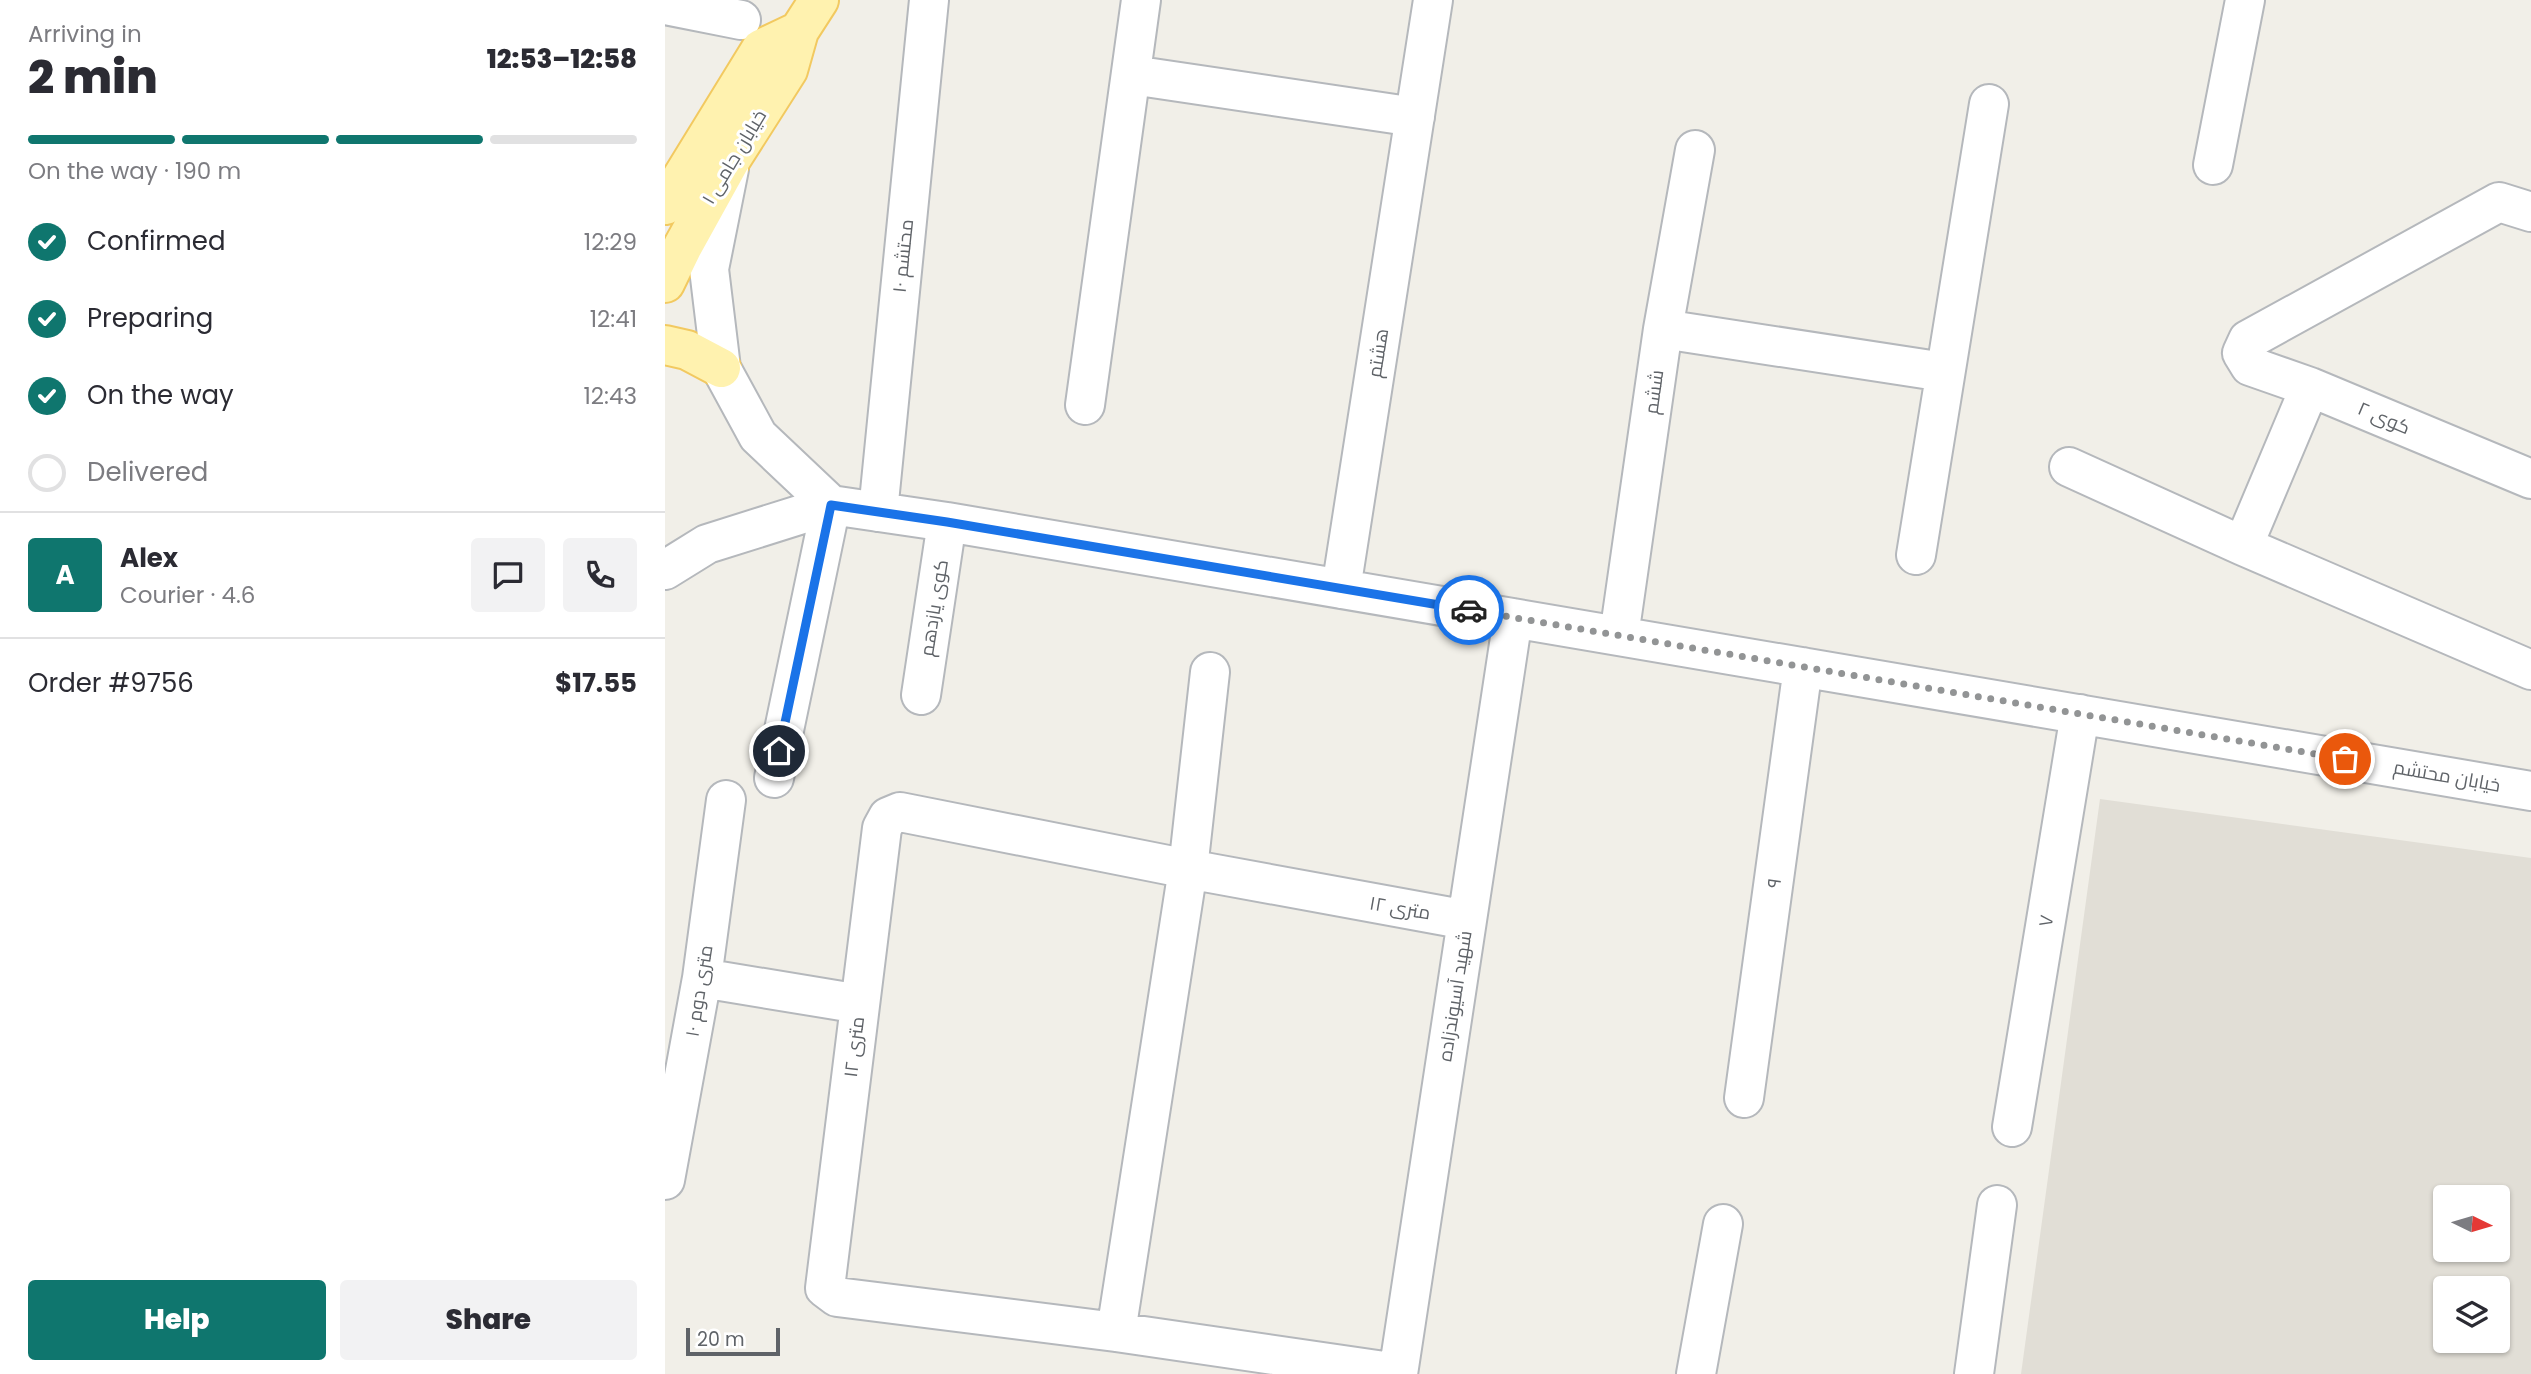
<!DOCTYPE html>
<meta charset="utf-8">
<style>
:root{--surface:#fff;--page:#f2f2f3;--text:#2b2b33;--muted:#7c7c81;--line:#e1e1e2;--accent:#0f766e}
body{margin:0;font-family:Poppins,Cairo,sans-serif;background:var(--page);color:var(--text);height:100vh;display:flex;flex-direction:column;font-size:26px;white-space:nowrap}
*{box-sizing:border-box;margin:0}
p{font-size:23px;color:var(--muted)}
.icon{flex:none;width:38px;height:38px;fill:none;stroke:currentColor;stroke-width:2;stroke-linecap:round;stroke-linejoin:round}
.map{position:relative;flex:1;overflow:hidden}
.panel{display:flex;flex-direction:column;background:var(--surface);width:665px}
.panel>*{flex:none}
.needle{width:46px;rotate:95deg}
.buttons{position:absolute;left:1768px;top:1185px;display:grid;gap:14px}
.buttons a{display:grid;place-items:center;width:77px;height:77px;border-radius:7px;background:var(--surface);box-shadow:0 2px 5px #0004;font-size:35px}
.scale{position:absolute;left:21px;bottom:18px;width:94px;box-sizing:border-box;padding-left:7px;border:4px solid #5f6368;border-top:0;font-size:19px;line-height:24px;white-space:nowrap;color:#5f6368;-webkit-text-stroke:5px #fff;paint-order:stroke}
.pin{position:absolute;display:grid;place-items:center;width:60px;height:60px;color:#fff;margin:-30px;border:4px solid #fff;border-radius:50%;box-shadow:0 2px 7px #0007}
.courier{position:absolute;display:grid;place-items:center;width:70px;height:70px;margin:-35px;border:5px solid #1a73e8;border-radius:50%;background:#fff;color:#222;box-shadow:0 2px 9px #0007}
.summary em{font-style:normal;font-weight:800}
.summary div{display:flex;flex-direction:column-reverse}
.summary{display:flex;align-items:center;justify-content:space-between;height:119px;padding:0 28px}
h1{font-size:46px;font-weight:800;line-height:52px}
.bar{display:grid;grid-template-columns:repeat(4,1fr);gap:10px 7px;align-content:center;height:84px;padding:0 28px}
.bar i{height:9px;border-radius:5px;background:var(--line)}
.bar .on{background:var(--accent)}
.bar p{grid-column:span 4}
.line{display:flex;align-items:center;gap:18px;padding:0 28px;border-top:2px solid var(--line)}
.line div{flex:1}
.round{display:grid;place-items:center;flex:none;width:74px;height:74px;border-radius:7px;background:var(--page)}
ol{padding:0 28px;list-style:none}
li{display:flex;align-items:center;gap:21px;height:77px}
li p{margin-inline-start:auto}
li .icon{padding:7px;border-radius:50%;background:var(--accent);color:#fff;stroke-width:4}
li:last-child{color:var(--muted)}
li i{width:38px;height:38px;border:4px solid var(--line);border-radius:50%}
.button{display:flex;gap:14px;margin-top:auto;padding:14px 28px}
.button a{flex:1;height:80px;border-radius:7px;background:var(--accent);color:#fff;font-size:28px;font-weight:800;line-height:80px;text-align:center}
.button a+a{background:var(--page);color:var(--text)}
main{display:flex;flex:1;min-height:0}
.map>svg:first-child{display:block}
.education{fill:#e1ded6;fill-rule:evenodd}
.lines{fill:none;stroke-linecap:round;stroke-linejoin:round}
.minor-casing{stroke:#b5b8bc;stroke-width:42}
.major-casing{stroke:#f2c960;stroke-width:42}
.minor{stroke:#fff;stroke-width:38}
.major{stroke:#fff2af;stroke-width:38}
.done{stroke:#929495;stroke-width:7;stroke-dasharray:0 12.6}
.route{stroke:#1a73e8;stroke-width:9}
.labels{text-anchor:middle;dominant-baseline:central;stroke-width:6;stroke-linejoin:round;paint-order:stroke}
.street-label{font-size:19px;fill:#5f6368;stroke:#fff}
</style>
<main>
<section class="panel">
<div class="summary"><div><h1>2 min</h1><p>Arriving in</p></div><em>12:53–12:58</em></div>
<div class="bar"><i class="on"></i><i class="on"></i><i class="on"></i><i></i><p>On the way · 190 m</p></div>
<ol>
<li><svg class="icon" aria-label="check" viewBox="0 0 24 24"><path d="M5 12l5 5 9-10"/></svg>Confirmed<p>12:29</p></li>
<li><svg class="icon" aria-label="check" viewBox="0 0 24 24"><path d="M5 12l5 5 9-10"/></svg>Preparing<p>12:41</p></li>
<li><svg class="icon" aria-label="check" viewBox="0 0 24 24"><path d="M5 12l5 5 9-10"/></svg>On the way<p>12:43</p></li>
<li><i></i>Delivered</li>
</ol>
<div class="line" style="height:126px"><b class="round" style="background:var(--accent);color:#fff">A</b><div><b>Alex</b><p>Courier · 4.6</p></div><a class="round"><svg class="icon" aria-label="chat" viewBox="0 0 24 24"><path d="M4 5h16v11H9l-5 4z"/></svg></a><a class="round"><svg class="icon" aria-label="phone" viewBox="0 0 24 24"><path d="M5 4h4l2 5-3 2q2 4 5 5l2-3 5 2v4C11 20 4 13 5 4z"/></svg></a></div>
<div class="line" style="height:91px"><div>Order #9756</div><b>$17.55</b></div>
<div class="button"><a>Help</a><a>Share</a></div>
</section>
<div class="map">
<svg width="1866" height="1374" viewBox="0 0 1866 1374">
<rect width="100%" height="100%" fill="#f1efe8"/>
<path class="education" d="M1435 799 1866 858V1374H1356ZM1780 1197H1832V1250H1780ZM1780 1288H1832V1340H1780Z"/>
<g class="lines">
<g class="minor-casing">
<path id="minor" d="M0 5 76 20
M467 75 750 117
M1548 165 1580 0
M64 169 44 269 56 368 93 436 166 505
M1866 212 1834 202 1583 340 1577 353 1585 366 1645 387 1866 479
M998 329 1279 372
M420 405 476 0
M1404 467 1578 546 1866 670
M213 512 264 0
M1578 546 1645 387
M1251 555 1324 104
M0 570 42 544 166 505 282 522 1866 791
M676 589 768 0
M954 636 998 329 1030 150
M256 695 282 522
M109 778 166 505
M37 978 195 1004
M1079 1098 1138 667
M1347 1127 1415 714
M0 1180 37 978 61 800
M451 1332 523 869 545 672
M733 1373 451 1332 172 1297 160 1288 217 828 223 817 235 812 523 869 802 920
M733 1374 848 618
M1031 1374 1058 1224
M1309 1374 1332 1205"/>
</g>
<g class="major-casing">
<path id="major" d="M0 205 96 49 134 31
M0 283 18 246 65 161 123 70 134 31 154 0
M0 345 22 350 56 368"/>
</g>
<use href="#minor" class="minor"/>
<use href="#major" class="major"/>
</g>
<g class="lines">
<path class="done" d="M804 610 1680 759"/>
<path class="route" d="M114 751 166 505 282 522 804 610"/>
</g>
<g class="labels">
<g class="street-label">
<text transform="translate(69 157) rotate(-59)">خیابان جامی ۱</text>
<text transform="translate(238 256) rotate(-84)">محتشم ۱۰</text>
<text transform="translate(713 353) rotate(-81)">هشتم</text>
<text transform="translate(989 392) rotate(-82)">ششم</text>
<text transform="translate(1719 418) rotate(23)">کوی ۲</text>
<text transform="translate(269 608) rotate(-81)">کوی یازدهم</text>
<text transform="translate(1782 776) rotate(10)">خیابان محتشم</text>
<text transform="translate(1109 883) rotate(-82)">۹</text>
<text transform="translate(735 908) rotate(10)">۱۲ متری</text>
<text transform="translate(1381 921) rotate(-81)">۷</text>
<text transform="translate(34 991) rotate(-81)">۱۰ متری دوم</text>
<text transform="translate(790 996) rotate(-81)">شهید آسیوندزاده</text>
<text transform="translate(189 1047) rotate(-83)">۱۲ متری</text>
</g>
</g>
</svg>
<div class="buttons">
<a><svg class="needle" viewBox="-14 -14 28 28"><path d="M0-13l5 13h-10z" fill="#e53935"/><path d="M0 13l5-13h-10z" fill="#7c7c81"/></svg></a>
<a><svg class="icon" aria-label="layers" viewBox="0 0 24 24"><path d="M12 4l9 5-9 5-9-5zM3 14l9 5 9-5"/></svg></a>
</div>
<div class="scale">20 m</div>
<div class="pin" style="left:1680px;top:759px;background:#ea580c"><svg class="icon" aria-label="bag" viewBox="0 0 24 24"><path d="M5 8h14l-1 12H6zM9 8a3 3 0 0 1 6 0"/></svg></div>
<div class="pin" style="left:114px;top:751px;background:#1f2937"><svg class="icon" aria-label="home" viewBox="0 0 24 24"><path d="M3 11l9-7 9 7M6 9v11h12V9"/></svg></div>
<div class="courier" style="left:804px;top:610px"><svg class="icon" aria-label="car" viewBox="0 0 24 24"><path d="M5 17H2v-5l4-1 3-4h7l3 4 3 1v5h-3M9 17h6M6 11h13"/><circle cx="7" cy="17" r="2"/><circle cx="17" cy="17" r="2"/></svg></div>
</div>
</main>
